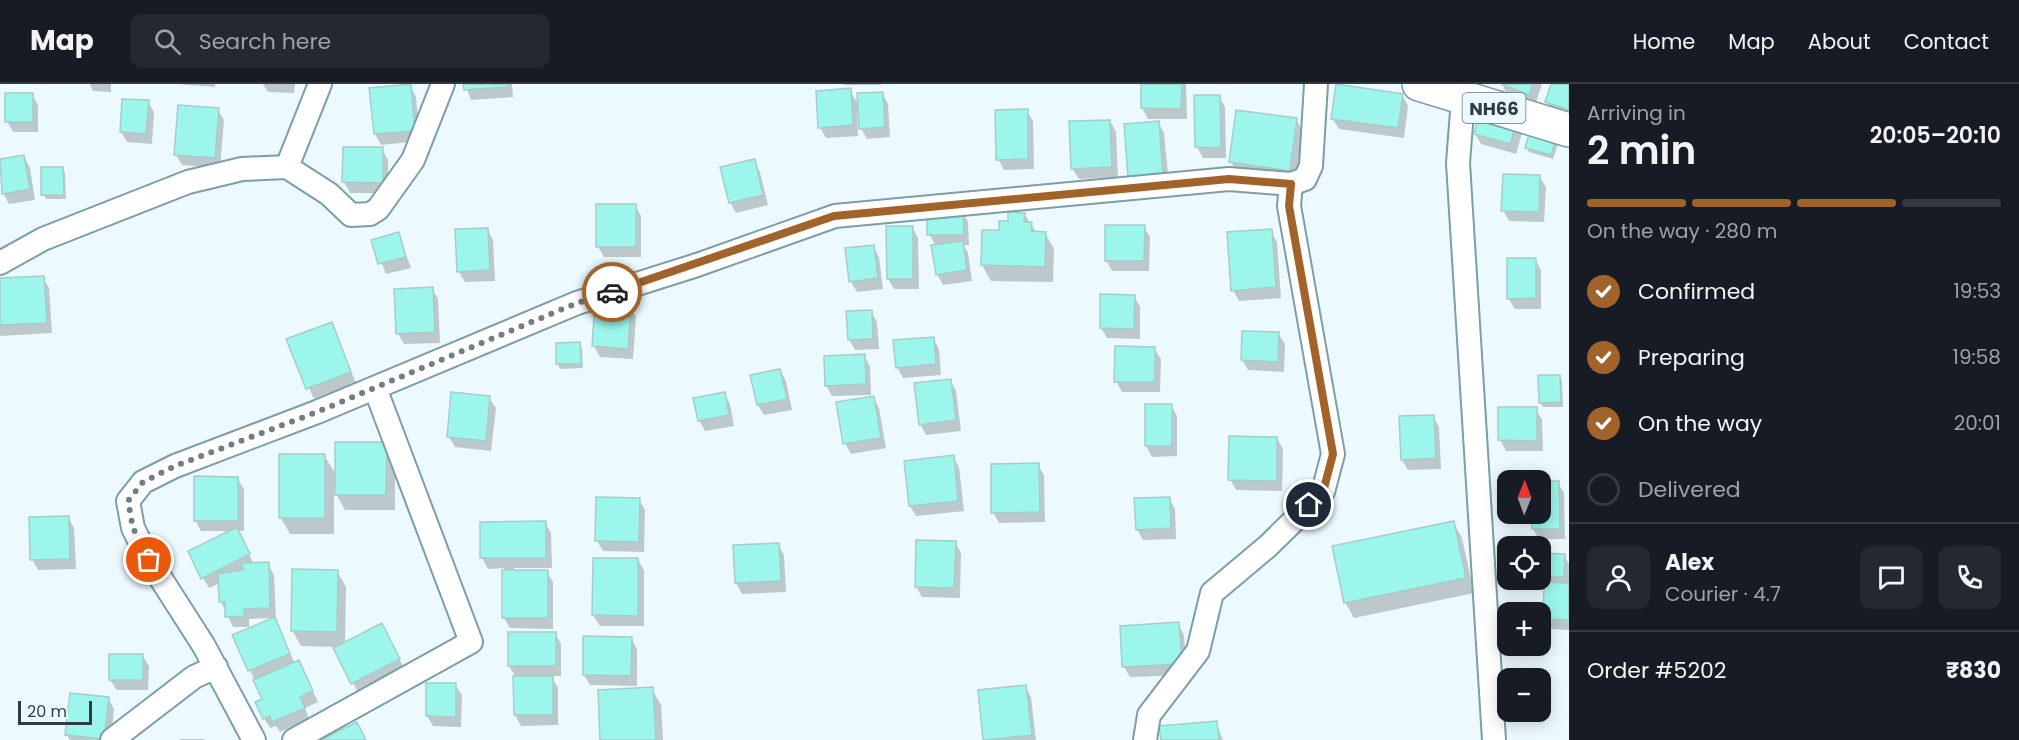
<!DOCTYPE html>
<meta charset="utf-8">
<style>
:root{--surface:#171b24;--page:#242831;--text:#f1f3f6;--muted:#9ea1a6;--line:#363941;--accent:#a2632b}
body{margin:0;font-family:Poppins,sans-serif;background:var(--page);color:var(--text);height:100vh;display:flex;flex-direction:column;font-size:22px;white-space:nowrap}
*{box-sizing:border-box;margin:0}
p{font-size:20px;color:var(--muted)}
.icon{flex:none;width:33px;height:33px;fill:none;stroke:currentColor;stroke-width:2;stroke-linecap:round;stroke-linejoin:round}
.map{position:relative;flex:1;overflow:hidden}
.sheet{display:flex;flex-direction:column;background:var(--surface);width:450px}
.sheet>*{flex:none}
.needle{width:39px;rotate:1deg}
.controls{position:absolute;left:1497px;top:386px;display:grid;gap:12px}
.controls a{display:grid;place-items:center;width:54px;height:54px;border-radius:12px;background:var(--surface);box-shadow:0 3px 15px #0003;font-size:30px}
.scale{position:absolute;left:18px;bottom:15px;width:74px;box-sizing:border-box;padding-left:6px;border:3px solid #2f3d42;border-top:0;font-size:16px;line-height:21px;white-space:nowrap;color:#2f3d42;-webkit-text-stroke:4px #ecfaff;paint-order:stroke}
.pin{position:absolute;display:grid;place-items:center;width:51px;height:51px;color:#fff;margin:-26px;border:3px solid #fff;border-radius:50%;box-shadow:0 2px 6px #0007}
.courier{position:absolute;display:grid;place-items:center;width:60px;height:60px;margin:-30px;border:4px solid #a2632b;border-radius:50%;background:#fff;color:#222;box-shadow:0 2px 8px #0007}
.head em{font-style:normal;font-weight:600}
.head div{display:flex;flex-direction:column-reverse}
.head{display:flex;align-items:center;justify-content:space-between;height:102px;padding:0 18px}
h1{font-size:39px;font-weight:600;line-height:45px}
.bar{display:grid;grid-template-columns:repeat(4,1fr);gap:9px 6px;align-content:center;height:72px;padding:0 18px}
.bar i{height:8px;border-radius:4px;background:var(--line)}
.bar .current{background:var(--accent)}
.bar p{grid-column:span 4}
.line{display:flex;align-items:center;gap:15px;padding:0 18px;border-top:2px solid var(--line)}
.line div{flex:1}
.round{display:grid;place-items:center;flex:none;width:63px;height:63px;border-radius:12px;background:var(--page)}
ol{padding:0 18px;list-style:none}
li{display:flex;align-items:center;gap:18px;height:66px}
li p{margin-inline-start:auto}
li .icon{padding:6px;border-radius:50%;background:var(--accent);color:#fff;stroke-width:4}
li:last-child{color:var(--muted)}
li i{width:33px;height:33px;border:3px solid var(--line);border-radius:50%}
header{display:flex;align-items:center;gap:36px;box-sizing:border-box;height:84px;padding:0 30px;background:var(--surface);border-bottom:2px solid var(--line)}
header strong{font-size:28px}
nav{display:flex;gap:33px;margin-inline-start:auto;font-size:21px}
.search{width:420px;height:54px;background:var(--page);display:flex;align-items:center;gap:15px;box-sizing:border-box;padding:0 21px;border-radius:12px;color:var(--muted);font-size:22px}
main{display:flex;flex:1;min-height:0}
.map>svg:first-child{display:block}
.shadow{fill:#0003}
.building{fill:#9cf6eb;stroke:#a6cdc7;stroke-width:1.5}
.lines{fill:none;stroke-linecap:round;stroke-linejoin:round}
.minor-casing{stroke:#7b9ea9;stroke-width:26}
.primary-casing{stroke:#7b9ea9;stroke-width:36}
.minor{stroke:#fff;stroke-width:22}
.primary{stroke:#fff;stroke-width:33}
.done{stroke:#717f84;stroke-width:6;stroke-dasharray:0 10.8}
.route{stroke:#a2632b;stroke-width:8}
.labels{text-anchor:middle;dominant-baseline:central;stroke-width:6;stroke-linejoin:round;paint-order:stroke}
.shield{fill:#ecfaff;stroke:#68767b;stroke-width:1.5}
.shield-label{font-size:18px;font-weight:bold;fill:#2f3d42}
</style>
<header>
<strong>Map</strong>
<div class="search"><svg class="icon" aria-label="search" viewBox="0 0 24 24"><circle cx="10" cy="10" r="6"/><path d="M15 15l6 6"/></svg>Search here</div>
<nav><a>Home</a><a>Map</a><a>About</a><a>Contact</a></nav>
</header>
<main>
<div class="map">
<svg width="1569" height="656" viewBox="0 0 1569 656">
<rect width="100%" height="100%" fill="#ecfaff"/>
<path class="shadow" d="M90 0H111V8L93 7Z
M177 0H215V3Z
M263 0H295L294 9 268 8Z
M465 0H512L513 13 471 16Z
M843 0H881V1H844Z
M1143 0H1186L1187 35H1148L1142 24Z
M1502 0H1542L1535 21 1508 12Z
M1553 0H1569V34L1553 28 1546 18Z
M410 2 416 13 420 57 381 61 375 50Z
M850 6 859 22 882 9 888 20 890 53 867 55 861 44 860 29H857L858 52 826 54 820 43Z
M32 10 38 21V48H13L7 37Z
M1402 11 1408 22 1404 54 1339 45 1332 34Z
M1196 12H1219L1225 23 1226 74H1203L1197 63Z
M148 18 154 28 152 60 127 58 121 48Z
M218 26 224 36 220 84 182 81 176 71Z
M1027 27 1033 37 1034 85 1004 86 998 75Z
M1296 35 1305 51 1298 102 1240 94 1231 78Z
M1110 37 1116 48 1118 93 1079 95 1072 84Z
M1158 38 1164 49 1169 100 1136 103 1130 92Z
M1516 39 1522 49 1516 70 1481 60 1475 50Z
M1559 57 1553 75 1529 68 1526 63Z
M382 65 388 76V109H350L344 98Z
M24 73 30 84 35 116 9 120 3 109 0 77Z
M754 77 760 88 768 121 736 129 730 118Z
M62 84 65 89 66 115H46L43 110Z
M1539 92 1546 103 1544 138 1509 137 1503 126Z
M635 121 641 132V173H604L598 163Z
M962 127 968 138 969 161H963L968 169 972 197 943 201 937 190 936 162 929 150Z
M1024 130 1037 149H1045L1054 165 1053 198 991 197 982 181 1001 148Z
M912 143 918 154 919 205H894L888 195Z
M1144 143 1150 153 1149 187H1112L1106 176Z
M487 145 493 156 495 197 465 198 459 188Z
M1271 147 1277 158 1281 214 1239 217 1233 206Z
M398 149 411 184 386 190 373 157Z
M873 162 879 173 883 205 857 208 851 198Z
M1535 175 1541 186V225H1515L1508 214Z
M43 194 49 204 52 249 0 252V196Z
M432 204 438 215 440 259 404 260 398 250Z
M1134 212 1140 223V255L1107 254 1101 244Z
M630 222 636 233 633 275 600 273 594 262Z
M871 227 877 238 879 265 855 266 849 255Z
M331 239 356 299 314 315 288 256Z
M1278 249 1285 260 1284 288 1248 286 1242 276Z
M933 254 939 265 941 291 903 294 897 283Z
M579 259 582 264 583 284 560 285 558 280Z
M1154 264 1161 275 1160 308H1122L1116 297Z
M864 272 870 282 871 311 832 312 826 301Z
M780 286 786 297 792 326 764 331 758 321Z
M1560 292 1562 297 1563 323H1543L1540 318Z
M950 296 956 307 961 347 926 351 920 340Z
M724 309 730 320 734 342 705 347 699 336Z
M489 314 496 324 491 367 455 363 449 353Z
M873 314 879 324 886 364 851 370 845 359Z
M1146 321H1171L1177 332V372L1152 373 1146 362Z
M1536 325 1542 336 1543 367H1506L1500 356Z
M1433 332 1439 343 1441 385 1408 386 1402 376Z
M1277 354 1283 365 1282 407 1236 406 1230 395Z
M386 360 395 375V426H345L334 406V450H290L281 434V371H324L336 391Z
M953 373 959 383 964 427 916 432 910 422Z
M1038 381 1044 391 1045 438 999 439 993 428Z
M237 394 244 405V447H237L254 480H268L274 491 276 534 249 535V543H233L221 518 220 499 209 504 203 494 232 447H201L195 436Z
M1558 399 1564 409 1565 455H1539L1533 445V429H1540Z
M1169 414 1175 425 1176 455 1143 456 1137 445Z
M639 415 645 426 644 468 603 467 597 457Z
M68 433 74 444 76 485 38 486 32 475Z
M1453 438 1462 454 1474 509 1354 534 1345 518Z
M545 439 551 449 552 484H514V487L547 488 553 498V545L510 544 504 534V484L488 485 482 474Z
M955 458 961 469 960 514 922 513 916 502Z
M778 460 784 471 786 508 742 510 736 499 735 462Z
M1540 471 1564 472 1569 480V546L1551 545 1544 535 1545 503 1515 502 1511 495H1540Z
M638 476 644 486V542H600L593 531Z
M337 487 346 503 345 559 387 552 405 586 359 610 335 565 339 563 301 562 292 546Z
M274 535 295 580 304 589 318 618 305 624 309 635 280 648 276 642 270 644 264 634V616L234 552Z
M1178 540 1184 551 1187 591 1130 593 1124 583Z
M555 549 561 560V592H551L558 604V641L521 642 515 631V592L509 582Z
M631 554 637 565V602L590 601 584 591Z
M142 571 149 582 148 606H117L110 596Z
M455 601 462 611 461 643 433 642 427 632Z
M1025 602 1031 613 1036 656H985L980 608Z
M652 605 661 621 663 656H602Z
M108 614 114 625 111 656H70L67 651Z
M1216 639 1223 656H1162Z
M180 655H204L205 656H180Z"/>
<path class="building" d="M411 0 415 47 374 50 369 4Z
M463 0H508V3L464 6Z
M1141 0H1182L1181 25 1141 24Z
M1336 0 1403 10 1398 44 1331 35Z
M1501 0H1533L1529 11Z
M1551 0H1569V26L1545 18Z
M851 4 853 41 818 44 816 7Z
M883 8 885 43 859 45 857 9Z
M5 9H33V38H5Z
M1194 11H1220L1221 64 1195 63Z
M122 15 149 16 146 50 120 48Z
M178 21 219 24 215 74 174 71Z
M1028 25V75L996 76 995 26Z
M1236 26 1297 34 1290 87 1229 78Z
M1480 27 1517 38 1510 60 1474 50Z
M1110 36 1112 83 1071 85 1069 37Z
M1159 37 1163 90 1128 93 1124 40Z
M1531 43 1557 51 1551 71 1525 64Z
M343 63H383V99L342 98Z
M24 71 30 105 2 110 0 75Z
M755 75 763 111 729 119 720 83Z
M41 83H63L64 111H41Z
M1503 90 1540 91 1539 128 1501 127Z
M596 120H636V163H596Z
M963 125 964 151H927V126Z
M1008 128 1025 129 1024 138H1032L1031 147 1046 148 1045 183 981 181 982 146H999V137H1008Z
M1105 141H1145L1144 177H1105Z
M886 142H913V195H887Z
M488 144 490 186 457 188 455 145Z
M1272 145 1276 203 1231 207 1227 148Z
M399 148 406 173 378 180 371 156Z
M963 157 967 186 936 191 931 161Z
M874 161 878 194 849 198 845 164Z
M1507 174H1536V214L1507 215Z
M44 192 47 239 0 241V194Z
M433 203 435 248 396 250 394 205Z
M1100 210 1135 211 1134 245 1100 244Z
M595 218 631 221 628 265 592 262Z
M872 226 873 255 848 256 846 227Z
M332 238 351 288 306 305 286 255Z
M1242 247 1279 248 1278 278 1241 276Z
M934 253 936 280 896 284 893 256Z
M580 258 581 280H556V259Z
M1115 262 1155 263V298H1114Z
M865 270 866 300 825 302 824 272Z
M780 285 787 315 757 321 750 291Z
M1538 291H1560L1561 318 1539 319Z
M951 295 956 336 919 341 914 299Z
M451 308 490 312 486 357 447 353Z
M725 308 729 331 698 337 693 314Z
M874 312 881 354 843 360 836 318Z
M1145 320H1172V362H1145Z
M1498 323H1537V357L1498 356Z
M1434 331 1436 374 1401 376 1399 332Z
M1229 352 1277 353V397L1228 396Z
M335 358H387L386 411H335Z
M279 370H325V434H279Z
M954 371 958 417 909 422 904 377Z
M1039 379 1040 428 991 429V380Z
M194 392 238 393V437H194Z
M1540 397H1559L1560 445H1532L1531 429H1540Z
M596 413 640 414 639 458 595 457Z
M1170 413 1171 444 1136 446 1134 414Z
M69 432 70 475 30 476 29 433Z
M546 437V474H480V438Z
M1454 437 1466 494 1344 519 1332 462Z
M237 443 250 470 201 495 188 467Z
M916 456 956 457 954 504 915 503Z
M779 459 781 497 735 499 733 461Z
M1540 469 1565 470 1564 493H1540Z
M593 474H638V532L592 531Z
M269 478 270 524 244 525V532L225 533V518H219L218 490 243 486 242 479Z
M292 485 338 486 337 548 291 547Z
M502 486H548V534H502Z
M1544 498 1569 499V536L1543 535Z
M275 533 290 570 248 587 232 551Z
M1179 538 1182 580 1122 583 1120 542Z
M382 539 400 575 351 600 333 564Z
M508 548H556V582H508Z
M583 552 632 553 631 592 583 591Z
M109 570H143V596H109Z
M299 576 313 607 300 613 305 624 272 638 270 632 263 635 255 618 262 615 253 596Z
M513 592H553V631H514Z
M426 599H456V633L426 632Z
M1026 601 1032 651 983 656 978 606Z
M653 603 656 656H600L598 606Z
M70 609 109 613 104 655 65 651Z
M1217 637 1219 656H1161L1159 642Z
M357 638 366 656H321Z"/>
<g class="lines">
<g class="minor-casing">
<path id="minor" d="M1463 15 1458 79 1494 656
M287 83 320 0
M0 179 43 155 188 98 242 85 287 83 329 110 351 131 370 130 378 125 413 76 443 0
M112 656 194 593 216 583
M254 656 204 562 149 476 133 444 128 417 143 398 175 382 317 328 577 219 697 181 835 132 1229 95 1291 100 1305 95 1311 82 1316 0
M294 656 471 558 375 304
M1145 656 1149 631 1198 567 1212 509 1268 462 1323 408 1333 370 1289 122 1291 100"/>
</g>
<g class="primary-casing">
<path id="primary" d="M1419 0 1569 46"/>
</g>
<use href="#minor" class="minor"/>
<use href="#primary" class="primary"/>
</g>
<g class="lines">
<path class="done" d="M149 476 133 444 128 417 143 398 175 382 317 328 577 219 612 208"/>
<path class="route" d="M612 208 834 132 1229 95 1291 100 1289 122 1333 370 1323 408 1309 421"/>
</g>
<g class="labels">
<rect class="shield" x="1462.5" y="9" width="63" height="30" rx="4.5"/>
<g class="shield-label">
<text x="1494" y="24">NH66</text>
</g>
</g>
</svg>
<div class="controls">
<a><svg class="needle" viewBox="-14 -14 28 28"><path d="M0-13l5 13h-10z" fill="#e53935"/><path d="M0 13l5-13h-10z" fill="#9ea1a6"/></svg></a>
<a><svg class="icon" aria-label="locate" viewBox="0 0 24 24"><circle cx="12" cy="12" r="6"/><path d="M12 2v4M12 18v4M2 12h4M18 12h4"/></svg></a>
<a>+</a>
<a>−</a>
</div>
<div class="scale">20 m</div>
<div class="pin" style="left:149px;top:476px;background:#ea580c"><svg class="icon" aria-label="bag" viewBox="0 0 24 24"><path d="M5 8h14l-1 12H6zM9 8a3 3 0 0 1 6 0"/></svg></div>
<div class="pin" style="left:1309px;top:421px;background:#1f2937"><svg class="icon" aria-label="home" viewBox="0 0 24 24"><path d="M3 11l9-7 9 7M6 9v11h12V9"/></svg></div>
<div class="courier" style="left:612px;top:208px"><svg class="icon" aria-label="car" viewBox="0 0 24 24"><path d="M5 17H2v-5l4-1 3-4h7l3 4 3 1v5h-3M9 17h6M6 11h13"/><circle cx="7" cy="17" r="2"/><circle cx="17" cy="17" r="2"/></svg></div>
</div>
<section class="sheet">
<div class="head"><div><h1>2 min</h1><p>Arriving in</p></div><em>20:05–20:10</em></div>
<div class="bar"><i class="current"></i><i class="current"></i><i class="current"></i><i></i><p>On the way · 280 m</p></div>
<ol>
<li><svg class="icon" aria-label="check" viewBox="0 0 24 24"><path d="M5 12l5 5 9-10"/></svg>Confirmed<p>19:53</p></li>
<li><svg class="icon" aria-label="check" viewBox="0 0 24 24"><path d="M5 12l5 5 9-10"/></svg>Preparing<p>19:58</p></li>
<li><svg class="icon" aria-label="check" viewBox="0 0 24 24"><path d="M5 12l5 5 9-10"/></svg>On the way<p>20:01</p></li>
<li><i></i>Delivered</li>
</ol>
<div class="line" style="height:108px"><a class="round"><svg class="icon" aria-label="person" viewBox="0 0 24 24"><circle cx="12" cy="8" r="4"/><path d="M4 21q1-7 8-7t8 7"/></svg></a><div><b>Alex</b><p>Courier · 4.7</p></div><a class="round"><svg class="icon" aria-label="chat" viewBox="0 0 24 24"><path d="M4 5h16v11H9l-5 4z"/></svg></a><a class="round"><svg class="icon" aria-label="phone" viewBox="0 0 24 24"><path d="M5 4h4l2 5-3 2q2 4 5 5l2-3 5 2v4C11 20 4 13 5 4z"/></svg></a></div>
<div class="line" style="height:78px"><div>Order #5202</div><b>₹830</b></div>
</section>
</main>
